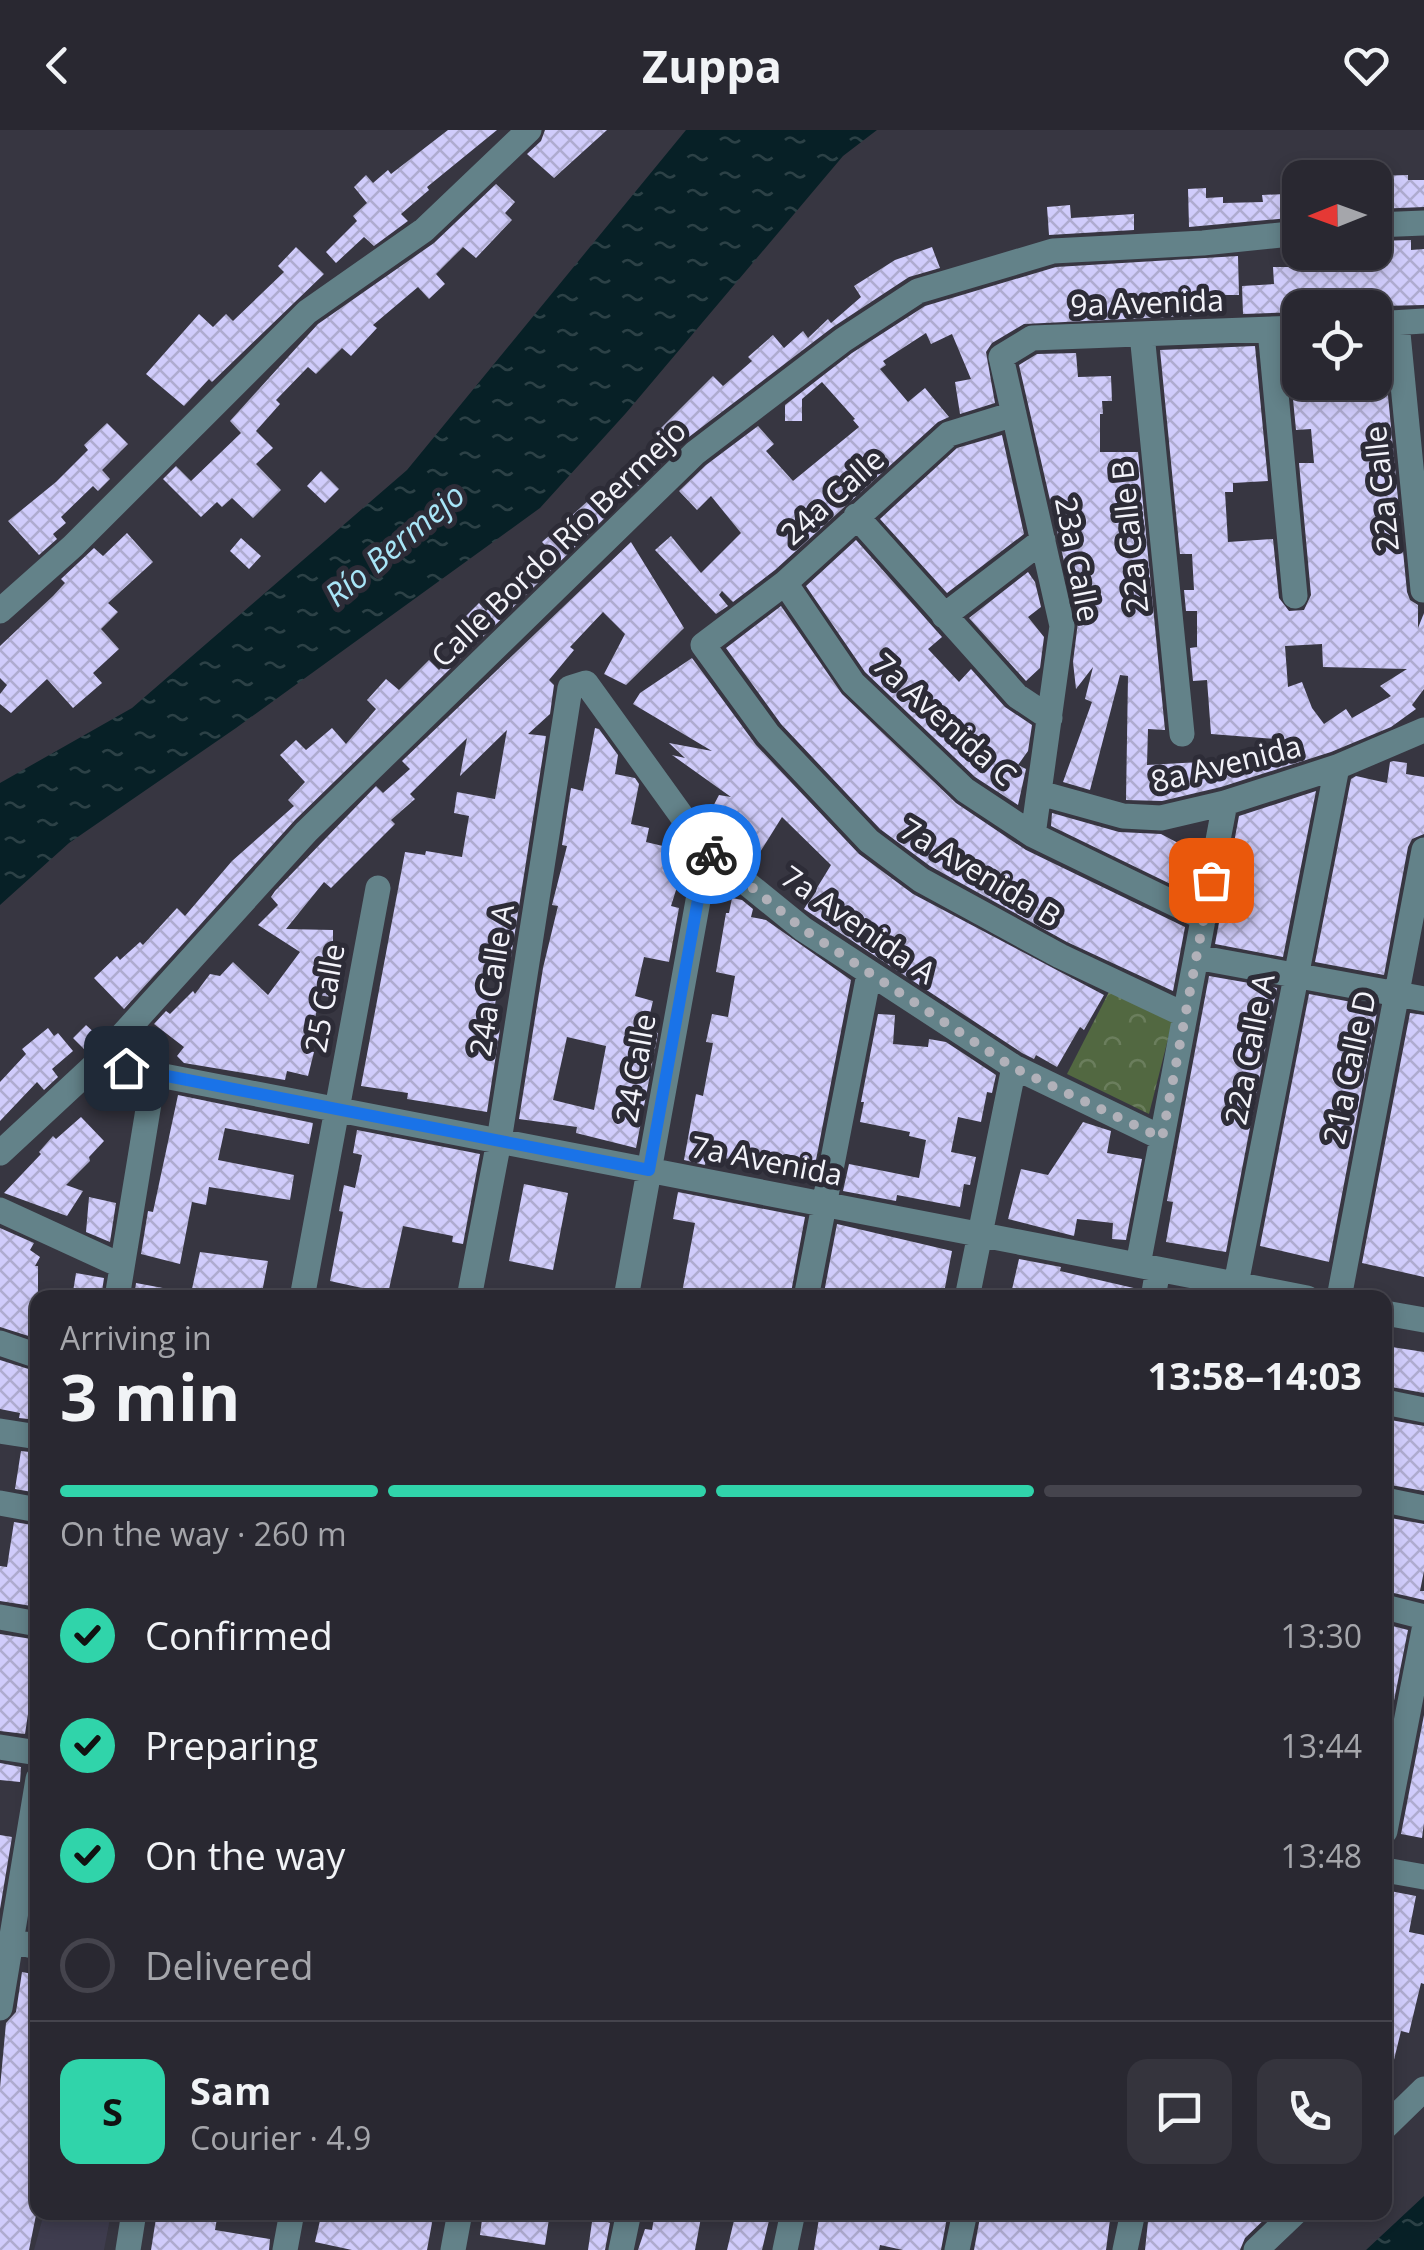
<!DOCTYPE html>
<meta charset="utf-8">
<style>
:root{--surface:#292831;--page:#35343d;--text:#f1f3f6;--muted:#a5a6ab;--line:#45444d;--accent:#30d4aa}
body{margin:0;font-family:"Open Sans",sans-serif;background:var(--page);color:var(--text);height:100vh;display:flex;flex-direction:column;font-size:38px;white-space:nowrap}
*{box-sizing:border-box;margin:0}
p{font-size:32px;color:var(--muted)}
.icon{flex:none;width:55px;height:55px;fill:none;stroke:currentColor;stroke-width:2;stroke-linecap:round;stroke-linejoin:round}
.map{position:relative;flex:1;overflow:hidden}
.details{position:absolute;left:30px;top:1160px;width:1362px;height:930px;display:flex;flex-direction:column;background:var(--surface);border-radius:20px;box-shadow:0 5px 15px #0003,0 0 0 2px var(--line)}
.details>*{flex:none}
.needle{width:65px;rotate:269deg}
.buttons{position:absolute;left:1282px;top:30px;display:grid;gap:20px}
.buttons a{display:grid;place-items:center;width:110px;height:110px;border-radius:20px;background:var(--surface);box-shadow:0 5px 15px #0003,0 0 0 2px var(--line);font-size:50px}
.pin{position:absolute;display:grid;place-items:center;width:85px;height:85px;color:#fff;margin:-42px;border-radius:20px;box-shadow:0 5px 15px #0006}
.courier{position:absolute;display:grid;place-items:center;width:100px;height:100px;margin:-50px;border:8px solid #1a73e8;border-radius:50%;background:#fff;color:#222;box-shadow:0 2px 12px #0007}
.head em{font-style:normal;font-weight:700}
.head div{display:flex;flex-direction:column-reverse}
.head{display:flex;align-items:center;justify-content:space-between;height:170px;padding:0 30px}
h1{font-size:65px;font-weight:700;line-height:75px}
.bar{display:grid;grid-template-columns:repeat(4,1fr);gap:15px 10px;align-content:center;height:120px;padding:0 30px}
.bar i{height:12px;border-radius:8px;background:var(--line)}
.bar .active{background:var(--accent)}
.bar p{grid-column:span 4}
.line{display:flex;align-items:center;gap:25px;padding:0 30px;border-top:2px solid var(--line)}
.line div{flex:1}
.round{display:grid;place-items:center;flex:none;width:105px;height:105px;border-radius:20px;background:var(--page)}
ol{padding:0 30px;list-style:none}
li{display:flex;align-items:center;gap:30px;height:110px}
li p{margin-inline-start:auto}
li .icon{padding:10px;border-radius:50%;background:var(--accent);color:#111;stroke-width:4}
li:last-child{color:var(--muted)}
li i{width:55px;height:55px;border:5px solid var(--line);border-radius:50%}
header{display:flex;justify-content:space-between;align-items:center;height:130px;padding:0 30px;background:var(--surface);font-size:45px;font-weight:700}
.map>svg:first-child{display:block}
.built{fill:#3f3d4f}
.park{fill:url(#park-crowns)}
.water{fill:url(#water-ripples)}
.building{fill:url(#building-cross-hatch);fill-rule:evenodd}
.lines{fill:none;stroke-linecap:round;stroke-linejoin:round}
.minor{stroke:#638289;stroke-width:25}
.done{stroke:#b1b1b9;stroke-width:10;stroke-dasharray:0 18}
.route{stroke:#1a73e8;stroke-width:12}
.labels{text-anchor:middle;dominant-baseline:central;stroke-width:10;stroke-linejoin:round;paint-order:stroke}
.street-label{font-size:30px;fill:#f3f3fa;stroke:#2d2c37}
.water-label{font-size:32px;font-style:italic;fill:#a8e5f7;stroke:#2d2c37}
</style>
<header><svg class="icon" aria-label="back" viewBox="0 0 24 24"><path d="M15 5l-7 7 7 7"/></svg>Zuppa<svg class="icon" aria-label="heart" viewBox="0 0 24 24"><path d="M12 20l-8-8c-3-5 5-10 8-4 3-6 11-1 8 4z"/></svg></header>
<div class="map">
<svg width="1424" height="2120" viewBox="0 0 1424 2120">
<defs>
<pattern id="park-crowns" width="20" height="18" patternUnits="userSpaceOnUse" patternTransform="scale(2.5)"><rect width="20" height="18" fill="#526841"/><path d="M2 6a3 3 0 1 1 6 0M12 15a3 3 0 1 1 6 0" fill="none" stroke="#6b7e5d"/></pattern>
<pattern id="water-ripples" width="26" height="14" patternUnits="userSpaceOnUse" patternTransform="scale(2.5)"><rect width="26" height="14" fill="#072026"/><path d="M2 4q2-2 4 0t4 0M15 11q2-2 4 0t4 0" fill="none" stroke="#2c4146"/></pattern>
<pattern id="building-cross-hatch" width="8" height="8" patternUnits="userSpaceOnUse" patternTransform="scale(2.5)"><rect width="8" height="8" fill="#d0ccfb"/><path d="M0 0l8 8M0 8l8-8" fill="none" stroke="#aeabcf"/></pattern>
</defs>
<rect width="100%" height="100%" fill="#373641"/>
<path class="built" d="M44 2083H111L104 2120H34Z"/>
<path class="park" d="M1110 860 1173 889 1149 984 1067 944Z"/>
<path class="water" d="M686 0H877L843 26 626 283 540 378 236 598 69 713 0 775V653L132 578 407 340Z
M1424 2066V2120H1366Z"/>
<path class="building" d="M448 0H497L427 57 429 60 401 84 408 91 374 116 364 107 336 133 326 122 357 91 353 86 367 73 354 57 366 45 373 53 388 40 391 44Z
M545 0H607L554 48 527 24 541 11Z
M1344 28H1362L1363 48H1344Z
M1408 45V50H1424V77L1375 79V46Z
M496 54 515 72 505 83 512 90 476 128 463 117 436 144 445 154 429 169 418 157 373 195 377 198 351 226 342 218 316 244 308 237 276 270 280 274 256 301 273 318 256 334 281 360 253 388 232 368 222 377 217 372 201 387 163 349 176 336 191 351 241 303 230 291 318 194 434 113Z
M1206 58V68L1223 67V73L1263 72 1262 65 1285 64V77H1300V87L1189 97 1188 59Z
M1070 75 1071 88 1134 84V100L1049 105 1047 77Z
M1411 110V120L1424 119V175L1300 178V182L1243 184 1242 156 1274 154 1273 137H1292V122H1375V111Z
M296 117 324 144 212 252 209 249 184 276 146 244 199 184 213 197 226 184 233 191 284 142 278 136Z
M932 117 940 138 909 147 833 197 685 310 638 356 627 344 664 311 656 303 713 246 723 256 752 231 748 227 773 205 784 218 803 201 808 208 828 189 831 193 861 167 854 156 895 130Z
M1238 126 1239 165H1207L1208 185 1024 194 992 213 986 222 995 273 960 284 955 252 971 249 952 204 931 214 926 203 883 231 886 235 880 239 908 272 925 258 949 287 938 292 775 440 733 472 722 461 719 465 728 476 716 484 655 420 671 406 701 443 741 403 711 366 697 380 679 361 706 335 758 296 774 314 766 321 793 351 859 297 853 290 855 289 822 252 802 269V291H785V275L852 223 925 176 1056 137Z
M1255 216 1268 351 1233 353V362H1225L1228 412 1273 409 1279 468 1289 481 1304 480 1311 465 1299 333H1314L1311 299 1296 300 1288 218H1300V252H1375V245H1386L1407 462 1410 470 1418 475V498L1424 483V559L1412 575 1416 579 1391 597 1331 622 1221 657 1162 671 1126 670 1128 546 1120 545 1090 660 1063 652 1092 572 1085 569 1093 537 1076 559 1073 532 1078 492 1019 235 1037 224 1076 223 1078 247 1111 246 1112 271H1102L1103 284H1100V322H1138L1165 600 1148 599 1147 635 1288 627V610L1211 604 1207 550 1193 551 1190 518 1197 517V481H1186L1184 460H1194L1192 424H1180L1160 220ZM1322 514 1323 537 1407 539 1380 556 1391 566 1352 588 1346 579 1324 594 1312 578 1302 552 1288 557 1285 516Z
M107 293 128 314 102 340 110 349 98 361 93 356 61 387 66 393 53 404 57 409 39 425 8 391 56 352 88 320 84 315Z
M1002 305 1024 404 947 463 880 389 957 318Z
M321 341 339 359 325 373 307 356Z
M598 362 615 378 295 690 124 879 94 848 117 826 120 830 140 812 143 815 177 778 185 786 232 731 294 676 288 670 305 652 280 625 296 610 306 620 332 598 346 614 376 579 367 570 386 549 399 560 429 530 439 540 477 500 465 487 479 473 486 481 540 433 551 421 542 412Z
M127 403 153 432 108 473 118 482 101 499 119 519 93 543 102 553 73 578 47 549 11 583 0 574V564L7 555 0 548V516L53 466 65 453 61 449 94 418 103 426Z
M241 408 261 426 249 439 230 421Z
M856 410 942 507 928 519 959 552 971 539 1005 577 1032 595 1028 621 1018 635 1026 639 1018 675 975 647 865 542 806 456Z
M631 412 684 498 626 555 604 544 625 504 603 482 570 517 574 520 549 550 554 555 550 584 528 604 546 606 511 827 489 823 483 860 497 863 491 898 500 899 487 982 407 969 408 963 361 956 405 722 425 725 426 721 462 727 469 686 454 683 457 662 495 669 507 600 460 646 467 608 410 664 415 669 391 690 395 694 331 758 324 752 286 799 333 800V819L342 821 334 868 320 865 308 921 314 922 308 946 287 941 285 950 184 933 177 926 184 917 154 894 166 881 170 884 193 861 195 864 210 844 220 846 233 832 268 865 300 822 258 795 278 775 271 767 275 761 376 656 383 663 410 639 402 631Z
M1028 442 1035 452 1041 477 1028 487 1044 507 1040 538 1026 551 969 488Z
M781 476 842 564 956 673 1026 720 1185 797 1173 861 1067 812 930 736 880 699 781 594 726 518Z
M692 528 756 615 859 724 913 764 1104 865 1084 900 1080 897 1057 937 1036 925 1034 929 1022 923 804 779 831 735 782 687 752 735 735 715 741 705 708 686 719 665 731 667 672 625 685 628 669 613 712 621 633 574 640 563Z
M595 598 599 599 618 625 615 644 635 648 639 654 631 694 649 698 646 712 688 722 671 776 679 778 669 832 644 827 635 866 653 871 646 900 658 903 636 1018 576 1003 577 997 519 989 543 838 558 776 552 775 567 716 562 715 571 658 583 661ZM567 907 606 916 594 980 553 970Z
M1393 631 1407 633 1406 644 1424 647V704L1412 709 1408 717 1384 845 1315 832 1351 649 1356 646 1387 653 1390 632Z
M1316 661 1283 827 1215 814 1239 686Z
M1052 683 1119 702 1161 704 1199 724 1194 747 1187 762 1051 696Z
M732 768 742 770 753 779 751 787 766 790 851 850 815 1035 789 1030 787 1039 707 1025 705 1035 684 1030 696 964 703 966 713 913 706 912 712 884 728 887 735 846 716 842 726 783H729Z
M1209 846 1277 858 1226 1122 1166 1112 1173 1072 1167 1071Z
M1309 864 1378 877 1329 1132 1260 1116Z
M1410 883 1424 885V1147L1362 1133Z
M878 884 895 885 893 914 928 917 929 909 946 912 996 945 992 963 987 962 981 992 958 987 951 1022 976 1027 970 1055 964 1054 960 1077 897 1065 896 1071 843 1061 849 1034 919 1048 926 1010 909 1006 910 1002 860 992 864 972H861Z
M86 895 99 907 86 921 73 908Z
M48 898 54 906 58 903 73 921 52 939 58 947 44 960 37 952 0 991V952L26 924 22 919Z
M178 965 313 993 309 1014 225 998 218 1030 294 1045 290 1070 209 1057 206 1075 192 1072 180 1134 141 1124 148 1081 153 1082Z
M81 987 104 1011 89 1027 90 1031 66 1055 83 1061 67 1086 4 1063 41 1024 39 1022 53 1006 56 1009Z
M1083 992 1111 1001 1107 1023 1142 1029 1126 1110 1112 1109 1113 1093 1077 1089 1074 1106 1008 1089 1021 1039 1048 1045Z
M357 1000 480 1024 463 1114 452 1112 453 1106 403 1096 387 1168H360L362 1158 330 1151 343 1082 339 1081 344 1055 355 1058 362 1025 353 1023Z
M524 1054 568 1063 553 1140 509 1131Z
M678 1062 805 1087 790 1168H681L695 1093 673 1089Z
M89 1067 116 1073 110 1112 86 1102Z
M837 1094 952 1121 943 1168H823Z
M0 1098 34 1113 30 1120 40 1127 35 1136H38V1209L0 1197Z
M200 1122 268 1131 261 1168H190Z
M1019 1129 1061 1137 1060 1141 1138 1159 1137 1168H1010Z
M76 1143 104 1148 101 1168H72Z
M136 1153 163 1158 162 1168H134Z
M1392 1217 1424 1222V1263L1386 1256Z
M0 1230 38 1242V1290L19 1288 20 1283 0 1279Z
M1385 1289 1424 1296V1361L1385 1354Z
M21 1321 38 1323V1363L15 1359Z
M1385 1387 1424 1394V1441L1420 1461H1424V1470L1385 1461Z
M14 1392 38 1396V1477L0 1471V1436L7 1437Z
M1385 1494 1408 1500 1385 1616Z
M0 1504 38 1510V1565L31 1564 25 1604 0 1601Z
M1424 1585V1693L1422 1708 1401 1704Z
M0 1633 21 1637 20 1652 0 1650Z
M0 1705 12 1707 0 1779Z
M1385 1760 1416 1766 1409 1802 1424 1805V1854L1421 1853 1409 1903 1401 1901 1392 1938H1385Z
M22 1842 38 1845 34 1874 38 1875V2075L29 2120H0V1958L6 1893 16 1882Z
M157 2082H218L215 2100 270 2109 269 2120H151Z
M322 2082H434L427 2120H352L315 2112Z
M483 2082H550L545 2115 480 2105Z
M655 2082H702L695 2120H638L645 2099 652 2100Z
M736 2082H771L762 2120H727Z
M820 2082H855L893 2088 894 2082 915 2087 916 2082H948L941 2120H903L880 2115 879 2120H814Z
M981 2082 1046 2089 1047 2082H1111L1106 2120H974Z
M1149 2082H1272L1245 2108 1240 2120H1145Z
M593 2085 610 2093 605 2120H588Z"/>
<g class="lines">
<path class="minor" d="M1375 95 1424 93
M1397 193 1423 460
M1375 194 1424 191
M1270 200 1295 466
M1142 204 1182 604
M1014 284 949 304 785 453 703 515 768 604 869 711 921 750 1060 826 1185 885
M856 386 1017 566 1050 588
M785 453 853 553 965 660 1033 705 1204 788
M0 481 73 416 307 182 424 100 529 0
M944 486 1043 410
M1040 663 1123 686 1161 688 1225 673 1337 637 1424 600
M1033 705 1062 496 1001 227 1032 208 1300 198
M1196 827 1424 869
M97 933 1307 1168
M0 1023 97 933 306 702 695 323 843 210 918 161 1053 121 1203 113 1300 103
M0 1080 122 1136
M1138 1135 1225 673
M1236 1154 1337 637
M117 1168 154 943
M302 1168 378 758
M469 1168 499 1011 570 558 586 553 707 721 803 799 1014 937 1162 1008
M626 1168 707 721
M806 1168 869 844
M967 1168 1014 937
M1153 1168 1158 1139
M1339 1168 1424 720
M1385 1183 1424 1190
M0 1213 38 1226
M1385 1272 1424 1280
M0 1301 38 1307
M1385 1370 1424 1378
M0 1373 38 1380
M1385 1477 1424 1487
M0 1487 38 1494
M0 1617 38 1623
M1385 1701 1424 1500
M1385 1740 1424 1747
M11 1811 38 1817
M0 1878 38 1649
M1385 1997 1424 1959
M128 2120 134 2082
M285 2120 292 2082
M453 2120 460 2082
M621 2120 629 2082
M785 2120 793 2082
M957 2120 965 2082
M1125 2120 1133 2082
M1256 2120 1296 2082"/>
</g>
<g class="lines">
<path class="done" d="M711 724 803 799 1014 938 1162 1008 1211 750"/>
<path class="route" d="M126 938 649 1040 707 720 711 724"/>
</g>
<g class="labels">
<g class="street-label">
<text transform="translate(1147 172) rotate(-2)">9a Avenida</text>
<text transform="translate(1381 359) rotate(-96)">22a Calle</text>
<text transform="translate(832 366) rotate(-42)">24a Calle</text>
<text transform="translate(1129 407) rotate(-96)">22a Calle B</text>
<text transform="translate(558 413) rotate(-44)">Calle Bordo Río Bermejo</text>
<text transform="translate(1078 429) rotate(79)">23a Calle</text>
<text transform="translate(945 589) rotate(42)">7a Avenida C</text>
<text transform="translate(1226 633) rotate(-14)">8a Avenida</text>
<text transform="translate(981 742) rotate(31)">7a Avenida B</text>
<text transform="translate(859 794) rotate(35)">7a Avenida A</text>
<text transform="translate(491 850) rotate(-81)">24a Calle A</text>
<text transform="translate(324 868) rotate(-80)">25 Calle</text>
<text transform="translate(1249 919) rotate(-79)">22a Calle A</text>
<text transform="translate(1349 937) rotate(-78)">21a Calle D</text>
<text transform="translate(635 938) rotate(-80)">24 Calle</text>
<text transform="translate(767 1030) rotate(11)">7a Avenida</text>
</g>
<g class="water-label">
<text transform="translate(394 414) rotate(-40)">Río Bermejo</text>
</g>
</g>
</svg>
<div class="buttons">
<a><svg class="needle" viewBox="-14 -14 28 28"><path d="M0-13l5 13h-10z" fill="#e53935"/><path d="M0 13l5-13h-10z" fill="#a5a6ab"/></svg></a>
<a><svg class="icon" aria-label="locate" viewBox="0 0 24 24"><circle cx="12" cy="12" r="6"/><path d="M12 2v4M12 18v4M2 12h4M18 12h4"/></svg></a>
</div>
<div class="pin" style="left:1211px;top:750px;background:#ea580c"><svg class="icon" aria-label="bag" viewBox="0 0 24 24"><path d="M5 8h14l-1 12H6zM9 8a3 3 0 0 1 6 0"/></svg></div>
<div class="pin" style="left:126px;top:938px;background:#1f2937"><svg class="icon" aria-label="home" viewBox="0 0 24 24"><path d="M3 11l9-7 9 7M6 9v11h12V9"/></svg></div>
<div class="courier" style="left:711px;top:724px"><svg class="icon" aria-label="bike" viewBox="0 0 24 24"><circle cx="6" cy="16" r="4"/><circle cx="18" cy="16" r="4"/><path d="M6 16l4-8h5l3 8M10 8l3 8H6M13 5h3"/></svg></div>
<section class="details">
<div class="head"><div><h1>3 min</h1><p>Arriving in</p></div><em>13:58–14:03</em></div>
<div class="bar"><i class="active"></i><i class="active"></i><i class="active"></i><i></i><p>On the way · 260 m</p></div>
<ol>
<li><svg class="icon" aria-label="check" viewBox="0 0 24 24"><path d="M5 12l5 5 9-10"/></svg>Confirmed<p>13:30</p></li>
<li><svg class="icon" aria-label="check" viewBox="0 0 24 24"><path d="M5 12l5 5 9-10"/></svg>Preparing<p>13:44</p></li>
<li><svg class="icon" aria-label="check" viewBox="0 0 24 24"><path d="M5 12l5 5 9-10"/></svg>On the way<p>13:48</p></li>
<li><i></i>Delivered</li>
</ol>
<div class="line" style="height:180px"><b class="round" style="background:var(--accent);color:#111">S</b><div><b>Sam</b><p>Courier · 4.9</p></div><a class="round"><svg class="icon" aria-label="chat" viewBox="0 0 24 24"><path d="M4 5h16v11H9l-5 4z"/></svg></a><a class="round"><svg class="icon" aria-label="phone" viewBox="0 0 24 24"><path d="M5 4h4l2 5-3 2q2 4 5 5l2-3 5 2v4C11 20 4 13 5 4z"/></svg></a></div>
</section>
</div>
